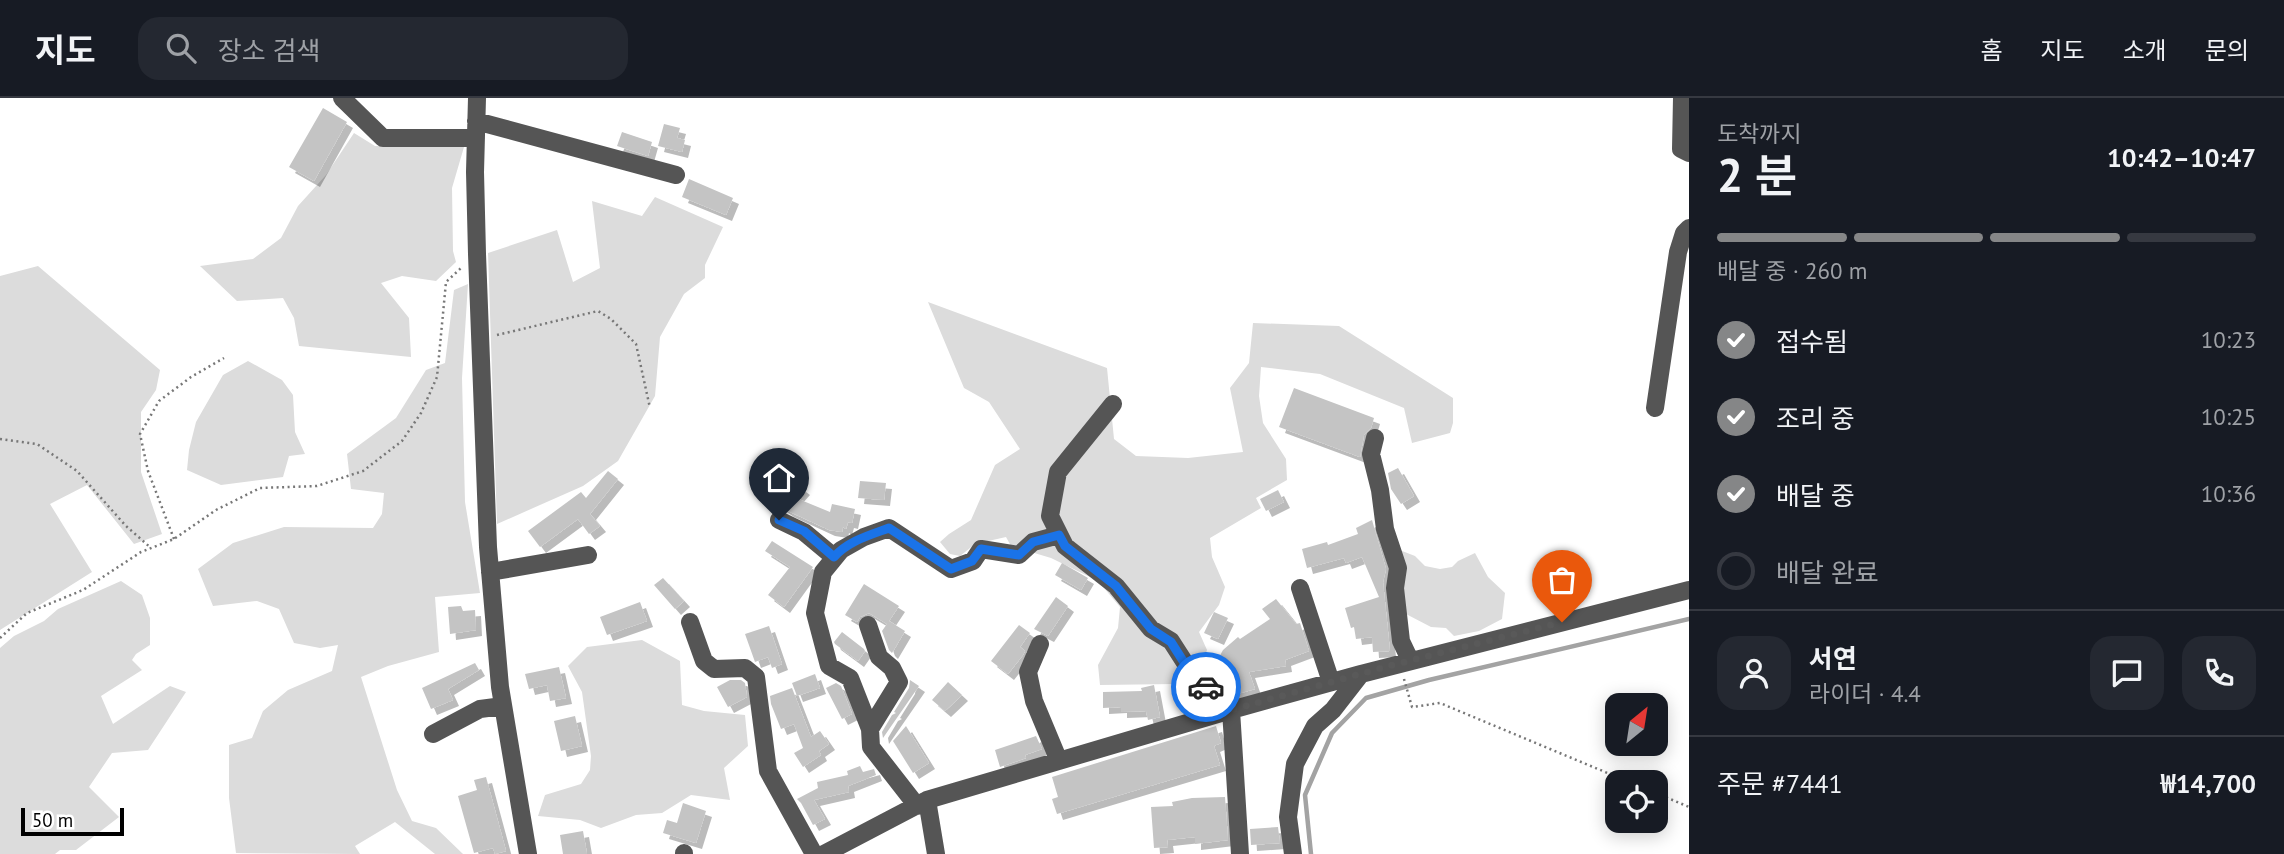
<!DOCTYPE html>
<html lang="ko">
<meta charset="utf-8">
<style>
:root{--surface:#171b24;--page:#242831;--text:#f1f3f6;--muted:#9ea1a6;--line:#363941;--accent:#858687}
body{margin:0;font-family:"PT Sans","Noto Sans KR",sans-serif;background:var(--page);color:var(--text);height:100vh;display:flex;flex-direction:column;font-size:26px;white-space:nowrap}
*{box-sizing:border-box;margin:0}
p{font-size:23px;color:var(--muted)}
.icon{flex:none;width:38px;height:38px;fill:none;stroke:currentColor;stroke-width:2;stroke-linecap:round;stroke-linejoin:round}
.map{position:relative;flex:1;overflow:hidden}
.drawer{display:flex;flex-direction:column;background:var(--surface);width:595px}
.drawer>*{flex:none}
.needle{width:46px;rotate:30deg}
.buttons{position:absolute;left:1605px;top:595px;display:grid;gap:14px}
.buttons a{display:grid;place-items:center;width:63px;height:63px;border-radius:14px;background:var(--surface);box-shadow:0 4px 18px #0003;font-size:35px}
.scale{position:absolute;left:21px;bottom:18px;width:103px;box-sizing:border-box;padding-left:7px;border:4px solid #000;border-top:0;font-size:19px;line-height:24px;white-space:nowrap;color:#000;-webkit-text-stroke:5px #fff;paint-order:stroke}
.pin{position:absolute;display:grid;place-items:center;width:60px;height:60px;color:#fff;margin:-72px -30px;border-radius:50% 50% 50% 0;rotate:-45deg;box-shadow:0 0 7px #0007}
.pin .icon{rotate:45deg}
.courier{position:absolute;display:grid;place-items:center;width:70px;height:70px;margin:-35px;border:5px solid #1a73e8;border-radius:50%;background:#fff;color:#222;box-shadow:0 2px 9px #0007}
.headline em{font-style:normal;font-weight:600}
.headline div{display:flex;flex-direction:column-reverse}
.headline{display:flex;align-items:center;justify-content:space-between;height:119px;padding:0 28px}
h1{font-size:46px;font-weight:600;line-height:52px}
.bar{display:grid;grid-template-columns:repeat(4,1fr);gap:10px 7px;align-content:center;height:84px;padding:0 28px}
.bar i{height:9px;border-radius:5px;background:var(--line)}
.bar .on{background:var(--accent)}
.bar p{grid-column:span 4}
.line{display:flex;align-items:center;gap:18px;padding:0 28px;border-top:2px solid var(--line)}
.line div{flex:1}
.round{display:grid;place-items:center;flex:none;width:74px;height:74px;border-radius:21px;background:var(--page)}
ol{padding:0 28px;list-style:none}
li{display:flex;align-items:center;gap:21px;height:77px}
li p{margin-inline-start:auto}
li .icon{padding:7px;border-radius:50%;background:var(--accent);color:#fff;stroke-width:4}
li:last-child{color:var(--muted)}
li i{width:38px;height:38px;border:4px solid var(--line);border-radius:50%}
header{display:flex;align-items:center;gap:42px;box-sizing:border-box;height:98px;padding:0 35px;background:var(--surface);border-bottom:2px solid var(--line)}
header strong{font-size:33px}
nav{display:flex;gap:38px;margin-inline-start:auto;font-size:24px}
.search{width:490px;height:63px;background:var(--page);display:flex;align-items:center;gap:18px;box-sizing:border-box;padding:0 24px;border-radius:21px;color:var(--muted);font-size:26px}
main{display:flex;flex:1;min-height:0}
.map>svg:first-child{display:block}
.green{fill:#dcdcdc}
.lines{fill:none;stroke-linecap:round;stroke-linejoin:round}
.stream{stroke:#a3a3a3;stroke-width:4.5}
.building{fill:#c4c4c4;filter:url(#shadow)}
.path{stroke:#777;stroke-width:2.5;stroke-dasharray:2 3.5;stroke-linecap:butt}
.minor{stroke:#555;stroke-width:18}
.done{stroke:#595959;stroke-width:7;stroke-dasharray:0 12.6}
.route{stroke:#1a73e8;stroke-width:9}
</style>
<header>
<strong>지도</strong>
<div class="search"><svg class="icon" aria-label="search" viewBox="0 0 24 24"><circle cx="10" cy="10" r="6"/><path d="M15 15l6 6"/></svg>장소 검색</div>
<nav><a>홈</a><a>지도</a><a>소개</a><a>문의</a></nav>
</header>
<main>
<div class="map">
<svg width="1689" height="756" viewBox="0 0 1689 756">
<defs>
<filter id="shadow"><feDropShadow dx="6" dy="6" stdDeviation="0" flood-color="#0004"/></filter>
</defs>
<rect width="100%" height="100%" fill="#fff"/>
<path class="green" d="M354 35 375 48 464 49 452 90 453 153 456 164 436 183 402 178 381 185 409 220 411 259 299 248 294 220 283 200 237 203 200 168 253 161 281 140 298 108 326 77Z
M655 99 723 129 705 167V180L684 196 660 239 655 298 618 363 583 388 497 426 488 155 557 132 573 184 600 170 592 103 642 118Z
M38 168 160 272 156 292 141 314V374L162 436 134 446 87 387 50 406 92 474 0 532V178Z
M468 186 462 280 465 404 480 495 435 499 439 554 388 568 361 579 397 692 412 723 436 730 463 756H435L395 724 355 748 360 756 236 755 229 700V647L252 640 263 613 288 592 332 573 338 547 320 550 294 545 279 511 257 503 213 508 198 471 233 445 284 429 373 430 382 416 384 395 351 391 347 356 396 320 426 272 445 265 454 192Z
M928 204 1107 270 1114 341 1136 358 1188 360 1243 354 1230 290 1249 265 1253 225 1339 228 1453 300V325L1450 335 1412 345 1404 310 1320 276 1261 269 1259 298 1263 325 1286 361 1287 382 1256 400 1261 410 1210 440 1212 459 1225 489 1219 507 1199 534 1207 552 1198 576 1181 574 1175 586 1100 587 1098 567 1118 530 1120 509 1099 484 1092 480 1051 460 1011 448 1006 439 975 446 960 458 950 456 940 444 949 436 971 422 995 367 1020 351 989 304 964 290Z
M248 263 282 282 293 297 295 334 305 356 289 358 283 379 221 387 187 372 189 352 196 324 223 277Z
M1397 451 1415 458 1425 468 1440 471 1452 469 1458 463 1475 455 1488 479 1505 495 1502 521 1479 533 1454 538 1446 530 1431 529 1406 516Z
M121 483 142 497 150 520V547L136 556 132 562 142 572 101 598 113 626 170 588 186 594 148 652 112 655 89 689 119 719 76 752H60L55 756H0V550L14 538 44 523 58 511Z
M642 542 680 563 682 607 704 613 745 617 748 648 724 670 730 702 691 697 662 715 636 717 601 730 580 722 538 718 545 697 581 686 590 672 591 658 582 594 568 568 587 549Z"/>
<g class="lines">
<path class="stream" d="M1311 756 1305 697 1332 635 1366 600 1429 582 1689 521"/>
</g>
<path class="building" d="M323 10 347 24 314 83 289 69Z
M664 26 680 30 677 40 685 42 682 54 658 48Z
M622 34 652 44 648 58 617 48Z
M689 81 733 100 726 117 682 99Z
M1294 290 1374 320 1371 330 1364 337 1360 359 1279 329Z
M1398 370 1414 398 1401 406 1391 391 1388 375Z
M608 373 618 381 590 416 600 428 589 436 578 421 540 449 528 433 581 394 586 400Z
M792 382 804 391 796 400 830 414 832 406 855 411 852 425 848 424 846 431 843 429 842 434 829 432 788 413 775 404Z
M860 383 886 385 884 402 858 400Z
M1278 392 1284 404 1266 413 1260 401Z
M1372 422 1386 471 1383 484 1390 553 1373 554 1372 539 1356 541 1354 529 1351 530 1345 510 1379 499 1362 459 1346 465 1344 460 1307 470 1302 451 1327 444 1328 447 1358 436 1356 430Z
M772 443 813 469 784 509 768 497 790 469 765 453Z
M1062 465 1088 480 1081 492 1055 477Z
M663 480 684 503 675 511 654 487Z
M864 486 899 508 887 526 869 515 860 519 857 524 845 517Z
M1056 499 1068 508 1048 538 1034 531Z
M1276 501 1296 526 1300 525 1309 553 1285 562 1286 568 1249 574 1255 591 1234 597 1226 571 1219 584 1210 578 1212 572 1223 552 1238 539 1240 541 1270 521 1262 511Z
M640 504 647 523 607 537 600 519Z
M461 508 463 513 475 512 476 532 450 536 448 509Z
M1214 514 1228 520 1218 541 1204 535Z
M889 523 905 533 892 555 889 552 882 533Z
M1019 527 1030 535 1020 549 1025 553 1023 557 1008 576 991 563Z
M769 528 782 566 772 570 768 559 755 564 745 536Z
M842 534 864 551 865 553 858 563 835 546 834 544Z
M475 565 479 572 448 591 453 602 431 611 422 590Z
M559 569 566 600 550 603 547 587 529 591 525 576Z
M815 576 820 590 797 598 792 585Z
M730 582H741L745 585 747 599 728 609 717 589Z
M910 582 919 588 883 640 882 634 892 617 896 615 894 614 909 590Z
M948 584 962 597 945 613 932 602Z
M836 585 841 588 852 616 842 621 826 590Z
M1154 587 1160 619 1148 622 1146 613 1121 614V609L1103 610V594L1142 593 1141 590Z
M792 590 811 639 820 633 829 646 819 653 821 657 803 669 794 655 803 650 794 626 781 631 771 606 770 598Z
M575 618 582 648 561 653 554 623Z
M906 628 929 665 913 675 893 643Z
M1216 628 1221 645 1214 648 1220 667 1057 716 1052 701 1058 699 1052 679Z
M1036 638 1042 651 1025 657 1026 660 1000 669 995 652Z
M860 668 863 674 874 671 876 677 848 688 849 694 814 702 825 721 813 727 801 705 797 701 818 690 817 684 848 677 847 673Z
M486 679 506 753 495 756 493 750 474 755 458 698 477 692 474 682Z
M1225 699 1228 742 1195 746V739L1167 742 1168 749 1154 750 1151 709 1173 708 1172 704 1192 700Z
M683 705 706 713 696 745 663 735 667 722 677 725Z
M1278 729 1280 745 1251 747 1250 731Z
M583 733 587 756H563L560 737Z"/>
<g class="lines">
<path class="path" d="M497 237 598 213 611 221 636 246 650 310
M0 341 37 346 77 373 126 428 151 450
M174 441 148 373 140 336 159 303 191 279 224 260
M0 540 27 515 83 492 141 454 174 441 216 412 260 390 317 388 363 373 402 343 421 315 437 279 446 184 461 170
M1404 581 1412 609 1440 605 1629 684
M1656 695 1689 709"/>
<path class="minor" d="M342 0 383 40H476
M477 0 475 74 477 156 488 449 500 589 528 756
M1682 0 1681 51 1689 55
M476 23 676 77
M1113 306 1058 374 1050 418 1065 448 1116 488 1151 531 1171 543 1198 585 1220 597 1231 612 1240 756
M1655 310 1678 154 1684 135 1689 130
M1375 340 1371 356 1380 392 1385 431 1398 470 1395 490 1401 543 1410 562
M779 422 804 434 834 459
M490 474 588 457
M1300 490 1331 584
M690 524 704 563 714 571 745 570 756 579 768 673 814 756
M868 527 879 559 892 570 899 584 870 631
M1040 546 1028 574 1034 603 1059 663
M433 636 480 611 503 608
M927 702 936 756
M917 708 871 649 870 631 850 580 829 568 815 515 823 474 841 452 864 439 889 430 951 471 973 463 981 451 1019 457 1033 444 1059 437
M684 755V756
M824 756 927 702 1231 612 1361 576
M1293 756 1288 719 1295 666 1315 628 1333 612 1361 576 1689 492"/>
</g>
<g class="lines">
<path class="done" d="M1206 589 1220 597 1231 612 1389 568 1562 524"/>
<path class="route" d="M779 422 804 433 834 459C848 443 870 437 889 430L951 471 972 463 981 451 1019 457 1033 444 1059 437 1065 448 1116 488 1151 531 1171 544 1192 577 1198 585 1206 589"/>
</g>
</svg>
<div class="buttons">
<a><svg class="needle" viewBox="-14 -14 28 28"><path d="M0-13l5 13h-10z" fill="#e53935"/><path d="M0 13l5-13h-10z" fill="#9ea1a6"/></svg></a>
<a><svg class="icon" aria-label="locate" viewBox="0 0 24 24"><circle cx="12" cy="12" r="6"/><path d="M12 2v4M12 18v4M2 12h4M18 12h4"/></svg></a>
</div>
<div class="scale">50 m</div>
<div class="pin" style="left:1562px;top:524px;background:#ea580c"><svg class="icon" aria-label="bag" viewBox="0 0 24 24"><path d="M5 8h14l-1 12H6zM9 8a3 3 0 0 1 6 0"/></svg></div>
<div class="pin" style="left:779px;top:422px;background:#1f2937"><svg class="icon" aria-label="home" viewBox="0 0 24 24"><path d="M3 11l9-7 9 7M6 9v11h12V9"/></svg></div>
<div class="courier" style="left:1206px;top:589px"><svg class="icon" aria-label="car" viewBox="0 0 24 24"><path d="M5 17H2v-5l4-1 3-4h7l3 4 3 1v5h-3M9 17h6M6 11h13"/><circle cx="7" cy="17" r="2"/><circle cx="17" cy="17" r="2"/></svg></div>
</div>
<section class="drawer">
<div class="headline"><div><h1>2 분</h1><p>도착까지</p></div><em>10:42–10:47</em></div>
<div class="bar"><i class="on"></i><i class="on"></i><i class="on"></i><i></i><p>배달 중 · 260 m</p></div>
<ol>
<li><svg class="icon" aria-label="check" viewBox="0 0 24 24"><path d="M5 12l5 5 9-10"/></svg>접수됨<p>10:23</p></li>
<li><svg class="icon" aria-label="check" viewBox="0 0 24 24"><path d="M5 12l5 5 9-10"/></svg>조리 중<p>10:25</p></li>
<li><svg class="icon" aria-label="check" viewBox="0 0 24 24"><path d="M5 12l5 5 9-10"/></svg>배달 중<p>10:36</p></li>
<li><i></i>배달 완료</li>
</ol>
<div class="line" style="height:126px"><a class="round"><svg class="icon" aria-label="person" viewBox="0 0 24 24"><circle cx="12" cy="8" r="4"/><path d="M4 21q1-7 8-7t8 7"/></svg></a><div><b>서연</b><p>라이더 · 4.4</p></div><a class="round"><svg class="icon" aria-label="chat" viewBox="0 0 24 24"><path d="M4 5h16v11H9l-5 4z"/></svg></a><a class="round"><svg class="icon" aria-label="phone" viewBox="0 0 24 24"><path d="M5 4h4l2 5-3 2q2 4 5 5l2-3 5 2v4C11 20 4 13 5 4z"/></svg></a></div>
<div class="line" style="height:91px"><div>주문 #7441</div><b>₩14,700</b></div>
</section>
</main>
